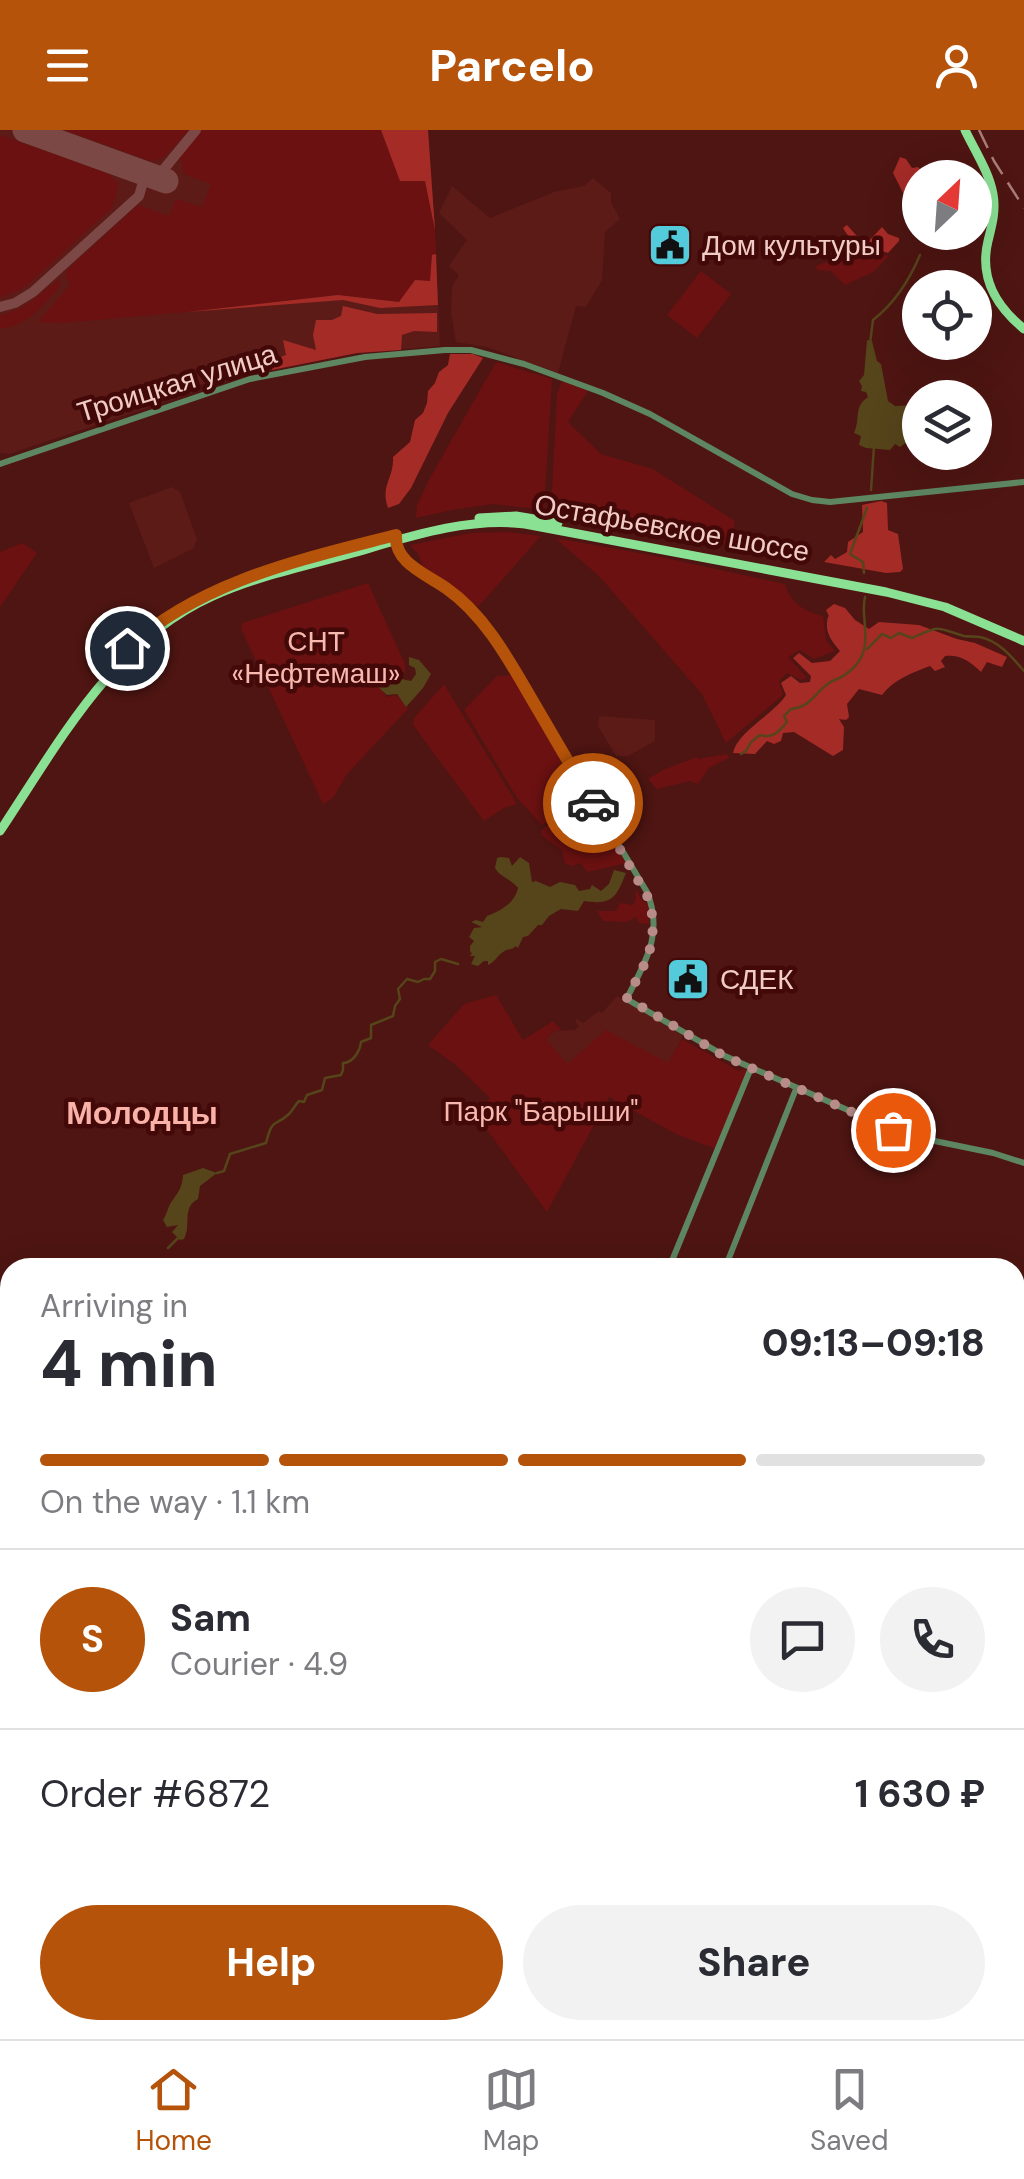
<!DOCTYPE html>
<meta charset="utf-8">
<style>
:root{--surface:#fff;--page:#f2f2f3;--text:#2b2b33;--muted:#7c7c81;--line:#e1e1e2;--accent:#b45309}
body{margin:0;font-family:"DM Sans",sans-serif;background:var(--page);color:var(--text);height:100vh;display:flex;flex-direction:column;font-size:38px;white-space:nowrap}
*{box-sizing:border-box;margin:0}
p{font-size:32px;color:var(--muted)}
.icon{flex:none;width:55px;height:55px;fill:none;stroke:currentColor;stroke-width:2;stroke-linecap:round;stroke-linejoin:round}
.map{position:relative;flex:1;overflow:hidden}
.drawer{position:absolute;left:0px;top:1128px;width:1025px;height:782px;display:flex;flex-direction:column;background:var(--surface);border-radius:30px 30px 0 0;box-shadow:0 10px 40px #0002}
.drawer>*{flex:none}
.needle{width:65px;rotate:25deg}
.buttons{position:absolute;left:902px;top:30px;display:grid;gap:20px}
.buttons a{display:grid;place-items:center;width:90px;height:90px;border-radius:50%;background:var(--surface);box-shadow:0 10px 40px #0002;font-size:50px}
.pin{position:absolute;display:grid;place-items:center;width:85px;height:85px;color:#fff;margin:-42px;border:5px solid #fff;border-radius:50%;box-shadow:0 2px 10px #0007}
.courier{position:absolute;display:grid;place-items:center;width:100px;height:100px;margin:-50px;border:8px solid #b45309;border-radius:50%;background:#fff;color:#222;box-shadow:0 2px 12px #0007}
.summary em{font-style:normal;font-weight:800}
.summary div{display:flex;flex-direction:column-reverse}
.summary{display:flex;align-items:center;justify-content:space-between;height:170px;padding:0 40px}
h1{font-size:65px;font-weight:800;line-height:75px}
.bar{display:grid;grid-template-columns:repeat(4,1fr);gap:15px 10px;align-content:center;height:120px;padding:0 40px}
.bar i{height:12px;border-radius:8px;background:var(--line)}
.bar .current{background:var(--accent)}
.bar p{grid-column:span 4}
.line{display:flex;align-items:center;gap:25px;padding:0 40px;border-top:2px solid var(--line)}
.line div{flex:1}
.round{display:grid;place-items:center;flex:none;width:105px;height:105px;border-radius:52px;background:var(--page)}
.action{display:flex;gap:20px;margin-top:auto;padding:20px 40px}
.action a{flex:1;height:115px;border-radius:60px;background:var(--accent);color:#fff;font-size:40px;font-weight:800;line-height:115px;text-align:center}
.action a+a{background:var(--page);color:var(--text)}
header{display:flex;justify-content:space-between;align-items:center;height:130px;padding:0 40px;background:var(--accent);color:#fff;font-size:45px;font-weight:800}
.dock{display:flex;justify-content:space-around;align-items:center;height:140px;border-top:2px solid var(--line);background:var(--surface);font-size:28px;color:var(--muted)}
.dock a{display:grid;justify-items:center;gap:5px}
.dock .current{color:var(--accent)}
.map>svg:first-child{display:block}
.built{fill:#5d1b18}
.green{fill:#6b1111}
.forest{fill:#a52b27}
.water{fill:#56441a}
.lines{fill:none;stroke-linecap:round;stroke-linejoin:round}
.stream{stroke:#56441a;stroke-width:2.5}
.taxiway{stroke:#7c4845;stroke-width:10}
.runway{stroke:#7c4845;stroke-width:25}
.minor{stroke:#5d8661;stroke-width:6}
.major{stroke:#8ae194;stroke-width:9}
.rail{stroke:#aa7c78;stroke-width:2.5;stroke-dasharray:20 10;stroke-linecap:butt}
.done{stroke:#b88c88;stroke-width:10;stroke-dasharray:0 18}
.route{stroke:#b45309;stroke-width:12}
.labels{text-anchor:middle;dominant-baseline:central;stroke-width:9;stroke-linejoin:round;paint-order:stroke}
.poi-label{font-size:28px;fill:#f1ccc7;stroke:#420908;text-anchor:start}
.street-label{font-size:28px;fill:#f1ccc7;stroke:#420908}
.park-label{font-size:28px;fill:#f8b8b0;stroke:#420908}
.quarter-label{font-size:32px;font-weight:bold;fill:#f9b1a8;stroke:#420908}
</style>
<header><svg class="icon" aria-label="menu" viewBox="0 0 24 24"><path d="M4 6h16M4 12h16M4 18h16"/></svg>Parcelo<svg class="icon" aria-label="person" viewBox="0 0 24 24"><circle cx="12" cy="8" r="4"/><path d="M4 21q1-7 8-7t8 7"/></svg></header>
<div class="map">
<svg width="1024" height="1909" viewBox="0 0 1024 1909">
<rect width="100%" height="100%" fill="#4e1512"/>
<path class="built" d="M0 0H428L435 100 440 216 357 223 263 241 205 258 202 254 199 255 198 261 9 324 0 323Z
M593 48 611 63V72L620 89 605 102 602 150 586 177 576 176 558 243 487 217 456 212 451 182 452 157 459 145 449 136 467 110 439 83 452 56 490 88 554 62 584 56Z
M172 357 180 362 197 409 194 418 154 438 129 373Z
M599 586 655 590V611L628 626H616L598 596Z
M617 866 683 906 668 934 567 935 546 909 555 901 575 900 579 896 575 891 577 889 583 893 599 881 602 883Z
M1024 1461V1557L1015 1568V1477Z
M1024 1565V1692L1015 1687V1578Z
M1015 1708 1024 1713V1808L1015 1823Z
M734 1900H975L972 1909H729Z"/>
<path class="green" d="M65 0H189L163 28 150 31Z
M199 0H381L383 9 425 51 435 100 436 124 432 126 430 151 399 172 338 165 187 182 62 193 38 192 70 155 66 147V141L138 75 169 86 176 69 202 77 211 54 184 44 179 23Z
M0 5 109 44 119 54 112 78 25 157 0 168Z
M861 118 889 126 873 142 845 155 831 141 817 140 816 136 846 124 853 126Z
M701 141 731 164 697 208 667 185Z
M58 150 60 152 59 157C41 178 28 195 0 199V186L24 177Z
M496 232 552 249 544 380 493 374 452 380 416 388 417 375 431 346Z
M562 251 588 261 568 292 601 324 653 339 735 391 731 414 551 379 557 264Z
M508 402 541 406 478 477 422 435 419 425 410 415 471 403Z
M555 408 656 426 785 454C790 473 806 482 823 486L826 510 835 521 814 529 800 520 788 527 807 548 801 550 787 543 779 551 783 565 726 613 702 564 599 446Z
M22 413 37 423 0 477V422Z
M368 453 405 534V542L398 545 385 533 370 544 387 567 397 565 408 579 347 644 333 668 323 674 241 499 242 493Z
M514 545 580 657 570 671 582 661 626 733 588 742 580 733 572 736 565 733 562 720 541 705 542 700 553 689 542 695 517 668 464 580 497 546Z
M444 554 517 674 504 678 484 691 413 595 414 588Z
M727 624 729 628 709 638 698 654 690 651 657 659 648 649 665 639 697 627 698 629Z
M635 762H638L641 769 648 774 649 794 639 793 636 787 626 792 603 791 597 781H616L620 773 633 775 636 768Z
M496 865 523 910 553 891 561 900 554 901 546 909 567 934 606 900 668 933 682 909 739 941 743 939 749 941 716 1019 676 1004 609 967 547 1082 475 983 490 968 456 935 428 915 464 874Z
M10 1494V1704L0 1707V1511Z
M10 1773V1875L0 1848V1777Z
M58 1900H569L580 1909H68Z"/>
<path class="forest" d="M381 0H428L435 100 425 51H400Z
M900 27 906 29 912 38 918 37 927 46 932 45 935 47 920 48V85L916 89 893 43Z
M847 95 865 115 882 97 888 104 899 108V111L888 123C867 116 855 119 843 98Z
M436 124 438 175 380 178 343 170 187 182 338 165 399 172 415 150 430 151 432 125Z
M343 176 377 184 437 183V202L414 201 402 205 401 220 357 223 272 240 269 231 286 225 283 210 316 220 313 205 316 190H332L341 186Z
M450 224H473L483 228 448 283 411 358 399 374 388 378C380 354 394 350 393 327L410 312 415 290 423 283 427 273 428 261 435 253 439 242 448 235Z
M881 371 887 373 888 400 898 404 903 439 900 442 886 443 824 432 831 425 835 429 847 422 848 412 863 402 862 375Z
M834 474 845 478 855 490 869 499 879 492 919 495 957 509 975 513 1007 527 1002 537 987 532 981 542C971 532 960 524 945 526L941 531 945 537 935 541 930 536C912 543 894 549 882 565L859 559 847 574 849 587 846 590 839 589 844 597 843 620 833 626 794 602 783 603 781 611 774 614 767 611 755 624 733 623C737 602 774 584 786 565L781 553 791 546 800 553 810 552 811 546 793 528 799 523 812 533 830 531 840 521C833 512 826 505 827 493 828 481 831 491 826 480Z"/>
<path class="water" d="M867 210 872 211 877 231 881 234 888 271 895 276 916 275 902 299 907 312 900 317 895 314 890 320 866 318 859 315 861 306 854 303C861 288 853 277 868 267L866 262 861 261 862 256 859 251 864 245Z
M409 527 419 530 431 544 423 558 406 577 397 564 387 565 378 557 371 544 384 537 388 546 411 551 416 544 415 538 409 535Z
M501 727 509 728 512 736 520 727 529 733 532 752 536 751 550 757 560 752 575 755 579 761 590 759 592 755 601 761 609 754 614 740 626 743C617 765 614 776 584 771L578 781 561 779 549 786 542 795H538L528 806 523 807 518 818 516 816C511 821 508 818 503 822 497 826 495 832 488 835V831H484L478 836 471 834 475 826H469L472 824 470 821V816L474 811 469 807 474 798 482 797 471 792 476 790 483 792 487 786C500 781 515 773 518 758 511 749 500 747 495 738L497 728Z
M203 1038 217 1043 200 1056 198 1069C181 1078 192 1094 184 1109L180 1110 172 1102 178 1095 167 1097 163 1090C167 1084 168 1076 172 1071 179 1061 182 1058 183 1045Z"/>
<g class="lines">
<path class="stream" d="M870 213 873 190C895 173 909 151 920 125
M871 360 874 316
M864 443 863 432 850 424 867 378
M867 519 882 504 891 508 899 503 912 508C942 494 936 498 964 506 970 507 975 506 980 507 999 511 1012 527 1024 541
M741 624 746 621 751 612 760 605C774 609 779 601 787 592L784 586 791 579C811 577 814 563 829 553 833 550 839 549 843 546 862 534 867 520 865 499 865 487 862 479 865 467
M217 1043 224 1041 230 1024 266 1013C273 986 274 998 289 984 293 980 295 975 299 971L304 972 307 965 322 960 325 948 341 945 343 940V933C353 933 360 921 361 912L371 908V895L393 886 395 876 400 869 398 859 407 849 418 852 424 849H430L435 841V832L441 829 458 834
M168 1118 180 1106"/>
<path class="taxiway" d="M152 46 164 39 196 0
M0 177 15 173 33 162 139 66 143 52 134 39"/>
<path class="runway" d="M25 0 166 51"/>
<path class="minor" d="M0 334 250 249 365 227 445 220H471L524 234 603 263 650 284 792 364 812 370 830 372 1024 352
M396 405V416L402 428 453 463 473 481 489 502 515 541 647 762C664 804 645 832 627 868L630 871 725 926 893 1000 920 1008 993 1023 1024 1033
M669 1138 751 938
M725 1138 796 959
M1015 1347 1024 1333"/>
<path class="major" d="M965 0C975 21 989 42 993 64 996 81 992 95 988 111 979 148 996 176 1024 199
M479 388 516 386 558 393
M0 701C59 613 112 511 213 466 257 446 306 436 353 423 408 407 467 387 525 394L886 462 945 477 1024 511
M0 1726H10
M0 1735H10
M1015 1891 1024 1897"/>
<path class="rail" d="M979 0 994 31 1024 78
M1015 1392 1024 1379
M1015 1462 1024 1446
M1015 1648 1024 1654
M661 1909 667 1900
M780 1909 785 1900"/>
</g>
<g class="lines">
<path class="done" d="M593 673 650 771C658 817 647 829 627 868L630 870 724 926 893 1000"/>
<path class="route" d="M127 518C203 450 300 430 396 405 394 433 426 444 446 458 486 486 510 532 534 573 554 607 573 640 593 673"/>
</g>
<defs>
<g id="civic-square" transform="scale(2.25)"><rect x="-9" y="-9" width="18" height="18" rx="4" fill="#53cbda" stroke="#420908"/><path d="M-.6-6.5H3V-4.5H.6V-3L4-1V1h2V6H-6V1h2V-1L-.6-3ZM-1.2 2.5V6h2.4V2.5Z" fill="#111"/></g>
</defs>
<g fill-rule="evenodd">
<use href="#civic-square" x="670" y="115"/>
<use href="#civic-square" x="688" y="849"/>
</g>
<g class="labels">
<g class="poi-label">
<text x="702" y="115">Дом культуры</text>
<text x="720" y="849">СДЕК</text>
</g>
<g class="street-label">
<text transform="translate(177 253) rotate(-17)">Троицкая улица</text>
<text transform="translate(672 398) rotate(10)">Остафьевское шоссе</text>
</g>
<g class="park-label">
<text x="316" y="511">СНТ<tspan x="316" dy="32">«Нефтемаш»</tspan></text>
<text x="541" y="981">Парк "Барыши"</text>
</g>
<g class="quarter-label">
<text x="142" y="983">Молодцы</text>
</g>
</g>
</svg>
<div class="buttons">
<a><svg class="needle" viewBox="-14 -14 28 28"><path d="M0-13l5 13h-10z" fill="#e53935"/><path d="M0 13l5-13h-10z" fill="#7c7c81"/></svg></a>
<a><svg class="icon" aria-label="locate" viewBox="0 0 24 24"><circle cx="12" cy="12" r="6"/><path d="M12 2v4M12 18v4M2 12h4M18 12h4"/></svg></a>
<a><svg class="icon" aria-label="layers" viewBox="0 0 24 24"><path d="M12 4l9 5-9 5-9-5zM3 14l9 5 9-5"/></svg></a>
</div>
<div class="pin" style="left:893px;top:1000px;background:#ea580c"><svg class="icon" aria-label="bag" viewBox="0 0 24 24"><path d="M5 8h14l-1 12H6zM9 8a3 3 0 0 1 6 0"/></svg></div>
<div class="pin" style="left:127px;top:518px;background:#1f2937"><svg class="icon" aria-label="home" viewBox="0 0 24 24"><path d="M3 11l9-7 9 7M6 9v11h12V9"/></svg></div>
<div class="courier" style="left:593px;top:673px"><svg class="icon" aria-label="car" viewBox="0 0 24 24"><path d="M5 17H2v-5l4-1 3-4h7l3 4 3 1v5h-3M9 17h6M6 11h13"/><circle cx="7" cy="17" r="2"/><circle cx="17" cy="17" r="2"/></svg></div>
<section class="drawer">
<div class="summary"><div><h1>4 min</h1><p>Arriving in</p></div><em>09:13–09:18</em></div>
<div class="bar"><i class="current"></i><i class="current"></i><i class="current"></i><i></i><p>On the way · 1.1 km</p></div>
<div class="line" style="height:180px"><b class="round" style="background:var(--accent);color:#fff">S</b><div><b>Sam</b><p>Courier · 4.9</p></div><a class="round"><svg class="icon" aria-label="chat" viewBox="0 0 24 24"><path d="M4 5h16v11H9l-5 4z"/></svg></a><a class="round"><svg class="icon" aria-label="phone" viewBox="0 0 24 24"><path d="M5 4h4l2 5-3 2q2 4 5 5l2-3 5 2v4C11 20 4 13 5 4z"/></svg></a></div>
<div class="line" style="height:130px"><div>Order #6872</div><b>1 630 ₽</b></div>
<div class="action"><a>Help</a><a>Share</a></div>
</section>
</div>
<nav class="dock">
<a class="current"><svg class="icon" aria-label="home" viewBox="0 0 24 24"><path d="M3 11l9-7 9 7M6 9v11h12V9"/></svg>Home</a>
<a><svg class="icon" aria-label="map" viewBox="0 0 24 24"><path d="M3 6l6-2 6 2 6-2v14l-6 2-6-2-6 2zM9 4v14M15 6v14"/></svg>Map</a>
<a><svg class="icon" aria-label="saved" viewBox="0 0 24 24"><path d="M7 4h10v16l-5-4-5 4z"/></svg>Saved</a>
</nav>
